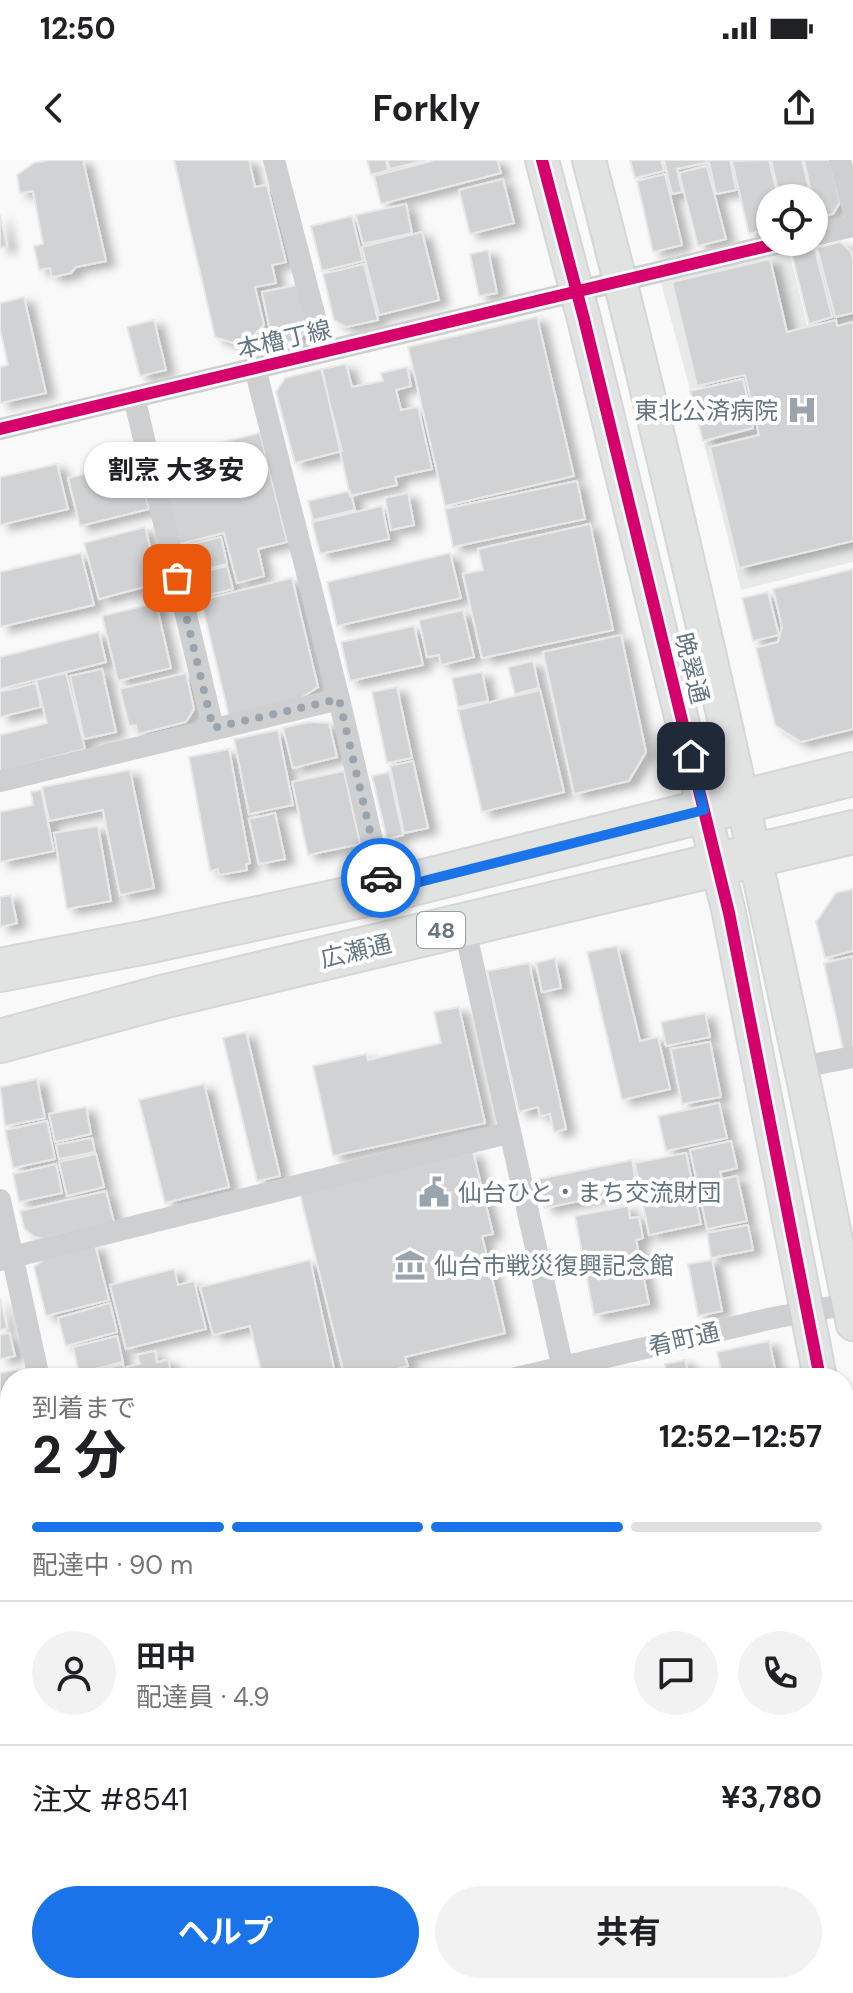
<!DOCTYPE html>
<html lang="ja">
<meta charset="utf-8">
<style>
:root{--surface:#fff;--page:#f2f2f2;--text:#202124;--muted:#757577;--line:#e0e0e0;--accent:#1a73e8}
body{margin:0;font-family:"DM Sans","Noto Sans JP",sans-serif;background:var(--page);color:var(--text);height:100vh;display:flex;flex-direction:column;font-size:30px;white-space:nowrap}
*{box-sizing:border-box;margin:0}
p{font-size:26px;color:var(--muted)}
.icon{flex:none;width:44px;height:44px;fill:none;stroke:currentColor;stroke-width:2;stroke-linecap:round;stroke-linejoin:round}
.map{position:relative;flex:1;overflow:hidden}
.details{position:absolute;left:0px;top:1208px;width:854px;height:626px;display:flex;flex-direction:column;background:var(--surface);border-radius:32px 32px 0 0;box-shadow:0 2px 6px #0004}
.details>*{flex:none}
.controls{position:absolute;left:756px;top:24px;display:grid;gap:16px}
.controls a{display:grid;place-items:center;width:72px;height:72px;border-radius:50%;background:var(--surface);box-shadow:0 2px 6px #0004;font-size:40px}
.pin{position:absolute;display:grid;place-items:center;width:68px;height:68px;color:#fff;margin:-34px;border-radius:16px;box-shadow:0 4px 12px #0006}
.courier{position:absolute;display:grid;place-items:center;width:80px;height:80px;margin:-40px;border:6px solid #1a73e8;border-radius:50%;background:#fff;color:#222;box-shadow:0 2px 10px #0007}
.bubble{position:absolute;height:56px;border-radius:28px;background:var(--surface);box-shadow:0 2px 6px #0004;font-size:26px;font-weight:700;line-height:56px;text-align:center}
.overview em{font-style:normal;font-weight:700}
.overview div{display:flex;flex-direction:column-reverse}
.overview{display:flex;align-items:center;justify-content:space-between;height:136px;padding:0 32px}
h1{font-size:52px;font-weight:700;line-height:60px}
.bar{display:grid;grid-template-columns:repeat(4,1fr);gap:12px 8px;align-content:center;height:96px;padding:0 32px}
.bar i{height:10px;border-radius:6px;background:var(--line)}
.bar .selected{background:var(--accent)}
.bar p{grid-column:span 4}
.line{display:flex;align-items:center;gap:20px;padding:0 32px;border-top:2px solid var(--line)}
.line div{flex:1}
.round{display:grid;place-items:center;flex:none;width:84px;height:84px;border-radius:42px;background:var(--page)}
.primary-button{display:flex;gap:16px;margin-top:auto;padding:16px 32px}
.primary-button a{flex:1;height:92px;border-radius:48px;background:var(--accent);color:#fff;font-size:32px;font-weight:700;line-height:92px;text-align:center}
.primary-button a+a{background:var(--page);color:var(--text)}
.status{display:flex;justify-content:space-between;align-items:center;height:56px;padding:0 40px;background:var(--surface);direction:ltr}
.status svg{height:22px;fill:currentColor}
header{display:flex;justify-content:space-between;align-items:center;height:104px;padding:0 32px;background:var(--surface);font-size:36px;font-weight:700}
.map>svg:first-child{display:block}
.built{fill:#e8e9e9}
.building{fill:#d0d2d3;stroke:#e8e8e8;stroke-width:2;filter:url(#shadow)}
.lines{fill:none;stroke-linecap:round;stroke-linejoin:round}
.secondary-casing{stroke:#d5d6d7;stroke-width:36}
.highway-casing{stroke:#d5d6d6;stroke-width:46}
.street{stroke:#cecfd0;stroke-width:22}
.secondary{stroke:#e1e2e2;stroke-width:32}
.highway{stroke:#e1e2e2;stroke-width:42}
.cycleway-casing{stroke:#fff;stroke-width:17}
.cycleway{stroke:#d6006c;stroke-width:12}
.done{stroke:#99a4ac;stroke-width:8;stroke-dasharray:0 14.4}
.route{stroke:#1a73e8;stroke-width:10}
.labels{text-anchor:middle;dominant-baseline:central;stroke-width:8;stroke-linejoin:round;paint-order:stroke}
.shield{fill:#fff;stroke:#939fa8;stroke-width:2}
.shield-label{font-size:22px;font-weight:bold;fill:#657683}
.street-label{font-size:24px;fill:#657683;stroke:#fff}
.poi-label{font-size:24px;fill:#657683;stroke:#fff;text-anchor:start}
</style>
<div class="status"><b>12:50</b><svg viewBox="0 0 49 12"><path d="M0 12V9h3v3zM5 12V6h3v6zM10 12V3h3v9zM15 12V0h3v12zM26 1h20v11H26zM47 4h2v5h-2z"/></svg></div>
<header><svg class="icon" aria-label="back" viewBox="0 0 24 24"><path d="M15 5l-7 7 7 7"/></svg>Forkly<svg class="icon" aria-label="share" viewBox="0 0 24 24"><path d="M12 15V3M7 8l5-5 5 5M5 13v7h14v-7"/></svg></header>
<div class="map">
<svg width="853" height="1833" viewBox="0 0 853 1833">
<defs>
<filter id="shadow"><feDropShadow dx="9" dy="5" stdDeviation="4" flood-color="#0004"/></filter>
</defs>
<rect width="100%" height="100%" fill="#f9f9f9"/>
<path class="built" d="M789 91 807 165 853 154V402L741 430 704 283 756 271 744 217 690 229 661 123Z"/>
<path class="building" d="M49 0H83L106 101 76 107 71 113 52 117 50 108 39 110 34 86 43 84 33 31 20 33 17 15 34 3Z
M174 0H249L255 27 267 25 286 102 272 105 276 123 255 127 264 165 243 186 215 177Z
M367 0H386L388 10 371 15Z
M387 0H426L390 9Z
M497 0 501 13 381 44 374 16 435 0Z
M630 0H661L664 11 635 18Z
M664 0H730L736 30 716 34 709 2 677 9 682 32 672 34Z
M769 0 778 38H770V68L749 74 732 1Z
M771 0H802L811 38H780Z
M804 0H830L840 42 833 54 817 58Z
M707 6 726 79 698 86 679 13Z
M665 14 682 85 653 92 637 21Z
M503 19 514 63 470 74 459 30Z
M406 44 412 73 363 84 356 55Z
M0 55 7 86 0 88Z
M352 56 363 101 322 111 311 66Z
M422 72 439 140 379 155 362 87Z
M840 82 851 91 853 100V153L835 157 817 88Z
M815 89 832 157 809 164 792 95Z
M488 90 497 133 479 136 470 94Z
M770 99 787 172 836 160 837 166 853 162V381L739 408 710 287 759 275 745 215 697 226 672 122Z
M364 104 378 160 346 167 334 160 323 114Z
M298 125 307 168 299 180 273 185 262 132Z
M24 137 46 233 0 243V207L8 205 0 169V143Z
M537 157 574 316 445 346 408 187Z
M154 160 166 210 140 216 127 167Z
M346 204 352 227 383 221 381 213 407 207 411 226 396 230 401 250 418 247 432 309 395 317 397 325 350 336 322 209Z
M321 209 342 291 295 303 276 232 285 218Z
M743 219 749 246 697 257 690 231Z
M749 249 753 268 703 281 698 262Z
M260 273 287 382 258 389 264 416 237 423 224 373 179 384 158 298Z
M137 302 149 349 80 366 68 318Z
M57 304 68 349 0 365V317Z
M577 321 585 359 453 387 445 349Z
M350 331 355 350 313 360 308 341Z
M408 333 414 365 391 370 385 338Z
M382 346 389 379 320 394 312 362Z
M590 364 613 470 482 498 463 414 483 410 478 389Z
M145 367 159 423 99 439 84 383Z
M221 377 227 404 185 414 179 387Z
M81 393 94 445 0 467V412Z
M450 393 461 438 337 466 327 422Z
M227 406 233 429 193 439 187 416Z
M853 409V569L801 582 775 565 756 488 778 482 782 467 773 429Z
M292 418 318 527 298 540 229 556 201 440Z
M768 432 779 475 753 481 742 438Z
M156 443 171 508 118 521 102 456Z
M463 450 474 497 441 505 439 495 427 497 419 460Z
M414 466 423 505 350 521 341 482Z
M99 472 106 502 0 529V497Z
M621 475 646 592 629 621 574 634 543 492Z
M533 501 539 528 515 534 508 507Z
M102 509 116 572 84 579 70 516Z
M482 512 488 541 458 547 452 518Z
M66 513 85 589 0 611V575L47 563 36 520Z
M186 513 194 549 186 562 138 574 136 565 129 566 120 529Z
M36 523 41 547 0 557V532Z
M397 527 412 598 387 603 372 532Z
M540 530 564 632 482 652 458 550Z
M308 562 329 563 337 597 293 608 283 568Z
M278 570 293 645 249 654 234 579Z
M229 589 250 703 246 704 247 710 219 715 218 709 210 711 189 597Z
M413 601 428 668 404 673 390 606Z
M130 610 154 728 120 735 103 650 49 661 42 627Z
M344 611 360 684 308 695 292 622Z
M389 612 403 675 387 679 372 616Z
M41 630 54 691 0 702V652L33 645 31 632Z
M275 653 285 699 259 704 249 659Z
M98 666 111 741 67 749 54 673Z
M853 729V791L825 798 816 762 836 733Z
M11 735 17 763 0 767V737Z
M617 786 640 881 658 877 670 929 622 940 587 792Z
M853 796V887L843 889 824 803Z
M555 798 561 828 542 832 536 803Z
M529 803 566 969 554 972 550 954 540 956 538 947 519 952 487 811Z
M459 847 485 963 333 996 313 906 366 894 368 900 441 883 434 852Z
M705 853 710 877 666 886 661 862Z
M246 872 280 1016 257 1021 223 878Z
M710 882 721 937 682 944 671 889Z
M37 919 45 958 5 966 0 927Z
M204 924 229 1027 165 1043 139 940Z
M719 943 727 978 666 991 658 956Z
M86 947 91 974 55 982 49 954Z
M47 961 55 999 13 1008 5 970Z
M92 978 95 992 59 999 56 985Z
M731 981 737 1008 720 1012 722 1019 737 1016 747 1061 707 1069 690 990Z
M473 992 493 1074 482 1076 505 1173 405 1197 408 1206 359 1218H345L300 1034Z
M686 993 701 1064 649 1075 635 1003Z
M96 994 104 1027 67 1036 59 1002Z
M632 1000 637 1029 545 1048 539 1019Z
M56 1004 62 1033 19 1042 13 1014Z
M106 1031 114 1062 42 1079 33 1076 24 1068 20 1051Z
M628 1046 630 1058 639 1057 643 1078 636 1080 649 1144 594 1155 575 1056Z
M748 1065 753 1090 711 1098 707 1073Z
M95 1085 109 1140 46 1156 34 1107 46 1098Z
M310 1100 336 1218H263L250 1166 213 1175 200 1127Z
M712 1100 722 1151 698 1156 688 1104Z
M174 1109 178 1125 194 1121 206 1169 126 1189 110 1125Z
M0 1138 7 1168 0 1170Z
M110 1143 117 1172 66 1186 58 1158Z
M9 1173 15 1196 0 1199V1175Z
M117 1176 123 1202 79 1213 73 1187Z
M769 1181 777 1218H723L717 1192Z
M155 1191 157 1202 168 1200 172 1218H130L127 1207 140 1204 137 1195Z
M685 1200 689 1218H668L665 1204Z
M123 1204 127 1218H71Z
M18 1209 20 1218H10V1245L0 1248V1213Z
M10 1250V1316L5 1317 0 1297V1252Z
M5 1491 10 1510V1544L4 1545 0 1532V1492Z
M844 1556 851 1585 844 1587Z
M223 1824H288L290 1833H225Z
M357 1824H426L428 1833H359Z
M521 1824H646L648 1833H523Z
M799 1824H826L827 1833H801Z"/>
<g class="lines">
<g class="secondary-casing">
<path id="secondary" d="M542 0 584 159 729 753 820 1218
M589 0C667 299 735 602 800 904 819 991 835 1078 853 1164
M844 1329 853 1371"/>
</g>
<g class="highway-casing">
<path id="highway" d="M0 810 147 782 384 731 853 614
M0 881 166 836 853 672"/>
</g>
<path class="street" d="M274 0 324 192
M840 0 853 49
M814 75 853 66
M255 208 339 539 384 731
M134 237 213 568
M0 269 784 82
M0 621 339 539
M464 765 565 1218
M801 907 853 897
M0 1040 39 1218
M0 1100 508 973
M516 1218 773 1158 853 1143
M0 1335 10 1332
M0 1560 10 1558
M844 1610 853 1608
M0 1804 10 1802
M179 1824 181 1833
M679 1824 681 1833"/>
<use href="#secondary" class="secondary"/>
<use href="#highway" class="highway"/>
<g class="cycleway-casing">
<path id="cycleway" d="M542 0 584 159 729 753 820 1218
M0 269 784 82"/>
</g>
<use href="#cycleway" class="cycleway"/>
</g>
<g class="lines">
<path class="done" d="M177 418 213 568 339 539 381 718"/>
<path class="route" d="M381 718 384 731 704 650 691 596"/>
</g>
<defs>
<g id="hospital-bare" transform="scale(2.4)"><path d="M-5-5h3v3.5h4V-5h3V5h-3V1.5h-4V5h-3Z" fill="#99a4ac" stroke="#fff" stroke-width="2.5" paint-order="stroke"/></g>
<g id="civic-bare" transform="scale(2.4)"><path d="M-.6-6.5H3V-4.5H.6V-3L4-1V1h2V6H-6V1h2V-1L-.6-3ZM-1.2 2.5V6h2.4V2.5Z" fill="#99a4ac" stroke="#fff" stroke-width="2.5" paint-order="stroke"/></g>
<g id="museum-bare" transform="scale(2.4)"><path d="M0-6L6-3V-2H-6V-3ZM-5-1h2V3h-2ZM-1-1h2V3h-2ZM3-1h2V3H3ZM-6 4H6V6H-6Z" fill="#99a4ac" stroke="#fff" stroke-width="2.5" paint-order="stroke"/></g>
</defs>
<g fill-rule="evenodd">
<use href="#hospital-bare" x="802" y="250"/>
<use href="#civic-bare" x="434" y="1032"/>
<use href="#museum-bare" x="410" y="1105"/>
</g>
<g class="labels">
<rect class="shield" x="417" y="752" width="48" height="36" rx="6"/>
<g class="shield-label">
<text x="441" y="770">48</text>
</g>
<g class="street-label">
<text transform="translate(284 179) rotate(-13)">本櫓丁線</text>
<text transform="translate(692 508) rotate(76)">晩翠通</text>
<text transform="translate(356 791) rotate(-13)">広瀬通</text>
<text transform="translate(684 1179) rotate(-13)">肴町通</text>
</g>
<g class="poi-label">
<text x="778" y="250" text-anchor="end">東北公済病院</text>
<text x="458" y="1032">仙台ひと・まち交流財団</text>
<text x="434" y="1105">仙台市戦災復興記念館</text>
</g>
</g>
</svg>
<div class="controls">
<a><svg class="icon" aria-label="locate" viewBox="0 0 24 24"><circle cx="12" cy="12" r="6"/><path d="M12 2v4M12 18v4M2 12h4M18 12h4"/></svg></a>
</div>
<div class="pin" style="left:177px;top:418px;background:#ea580c"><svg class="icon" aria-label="bag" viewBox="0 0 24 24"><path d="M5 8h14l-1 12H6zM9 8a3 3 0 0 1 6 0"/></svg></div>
<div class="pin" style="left:691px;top:596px;background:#1f2937"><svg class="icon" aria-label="home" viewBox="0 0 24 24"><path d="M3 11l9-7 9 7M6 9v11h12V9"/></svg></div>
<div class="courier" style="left:381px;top:718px"><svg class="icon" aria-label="car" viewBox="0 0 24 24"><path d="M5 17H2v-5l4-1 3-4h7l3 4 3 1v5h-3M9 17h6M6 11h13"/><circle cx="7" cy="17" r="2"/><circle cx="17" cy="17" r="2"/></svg></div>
<div class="bubble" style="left:84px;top:282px;width:184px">割烹 大多安</div>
<section class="details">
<div class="overview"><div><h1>2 分</h1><p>到着まで</p></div><em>12:52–12:57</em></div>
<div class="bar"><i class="selected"></i><i class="selected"></i><i class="selected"></i><i></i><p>配達中 · 90 m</p></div>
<div class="line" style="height:144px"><a class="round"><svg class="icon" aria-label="person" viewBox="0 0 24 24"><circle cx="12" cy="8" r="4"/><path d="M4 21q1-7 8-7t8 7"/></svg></a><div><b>田中</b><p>配達員 · 4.9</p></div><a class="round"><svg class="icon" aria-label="chat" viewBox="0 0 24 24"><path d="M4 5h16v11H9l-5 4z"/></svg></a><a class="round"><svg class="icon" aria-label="phone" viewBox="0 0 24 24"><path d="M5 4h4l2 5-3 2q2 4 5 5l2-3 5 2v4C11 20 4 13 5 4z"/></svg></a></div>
<div class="line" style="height:104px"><div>注文 #8541</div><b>¥3,780</b></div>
<div class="primary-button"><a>ヘルプ</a><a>共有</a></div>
</section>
</div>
